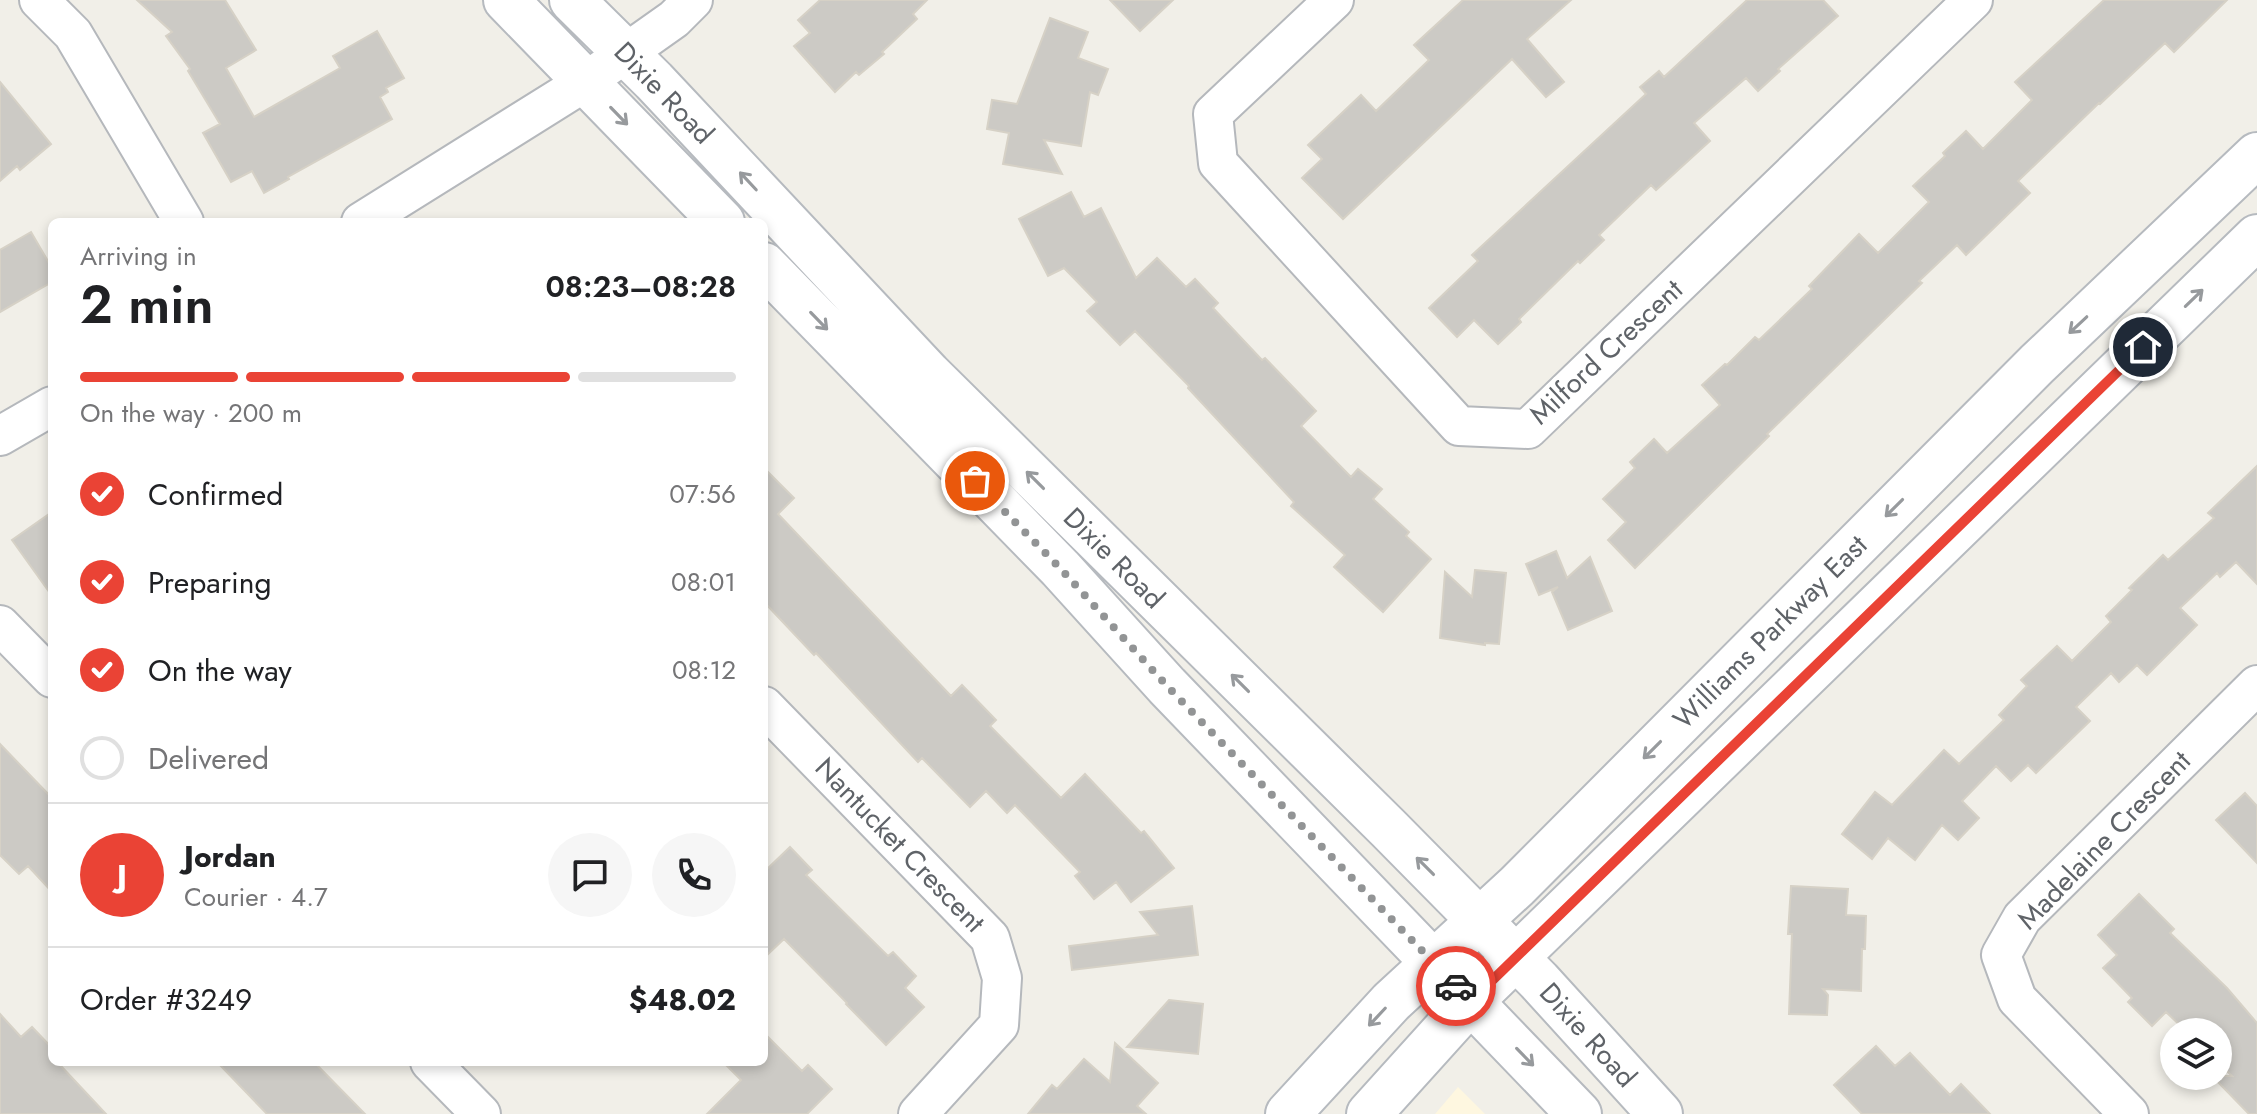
<!DOCTYPE html>
<meta charset="utf-8">
<style>
:root{--surface:#fff;--page:#f6f6f6;--text:#202124;--muted:#757577;--line:#e0e0e0;--accent:#ea4335}
body{margin:0;font-family:Jost,sans-serif;background:var(--page);color:var(--text);height:100vh;display:flex;flex-direction:column;font-size:30px;white-space:nowrap}
*{box-sizing:border-box;margin:0}
p{font-size:26px;color:var(--muted)}
.icon{flex:none;width:44px;height:44px;fill:none;stroke:currentColor;stroke-width:2;stroke-linecap:round;stroke-linejoin:round}
.map{position:relative;flex:1;overflow:hidden}
.side{position:absolute;left:48px;top:218px;width:720px;height:848px;display:flex;flex-direction:column;background:var(--surface);border-radius:12px;box-shadow:0 4px 12px #0003}
.side>*{flex:none}
.fabs{position:absolute;left:2160px;top:1018px;display:grid;gap:16px}
.fabs a{display:grid;place-items:center;width:72px;height:72px;border-radius:50%;background:var(--surface);box-shadow:0 4px 12px #0003;font-size:40px}
.pin{position:absolute;display:grid;place-items:center;width:68px;height:68px;color:#fff;margin:-34px;border:4px solid #fff;border-radius:50%;box-shadow:0 2px 8px #0007}
.courier{position:absolute;display:grid;place-items:center;width:80px;height:80px;margin:-40px;border:6px solid #ea4335;border-radius:50%;background:#fff;color:#222;box-shadow:0 2px 10px #0007}
.head em{font-style:normal;font-weight:600}
.head div{display:flex;flex-direction:column-reverse}
.head{display:flex;align-items:center;justify-content:space-between;height:136px;padding:0 32px}
h1{font-size:52px;font-weight:600;line-height:60px}
.bar{display:grid;grid-template-columns:repeat(4,1fr);gap:12px 8px;align-content:center;height:96px;padding:0 32px}
.bar i{height:10px;border-radius:6px;background:var(--line)}
.bar .selected{background:var(--accent)}
.bar p{grid-column:span 4}
.line{display:flex;align-items:center;gap:20px;padding:0 32px;border-top:2px solid var(--line)}
.line div{flex:1}
.round{display:grid;place-items:center;flex:none;width:84px;height:84px;border-radius:42px;background:var(--page)}
ol{padding:0 32px;list-style:none}
li{display:flex;align-items:center;gap:24px;height:88px}
li p{margin-inline-start:auto}
li .icon{padding:8px;border-radius:50%;background:var(--accent);color:#fff;stroke-width:4}
li:last-child{color:var(--muted)}
li i{width:44px;height:44px;border:4px solid var(--line);border-radius:50%}
.map>svg:first-child{display:block}
.commercial{fill:#fef7e0}
.building{fill:#cccac5;stroke:#d6d1c6;stroke-width:2}
.lines{fill:none;stroke-linecap:round;stroke-linejoin:round}
.street-casing{stroke:#b5b8bc;stroke-width:42}
.secondary-casing{stroke:#b6babf;stroke-width:48}
.street{stroke:#fff;stroke-width:38}
.secondary{stroke:#fff;stroke-width:44}
.oneway{stroke:#979a9d}
.done{stroke:#929495;stroke-width:8;stroke-dasharray:0 14.4}
.route{stroke:#ea4335;stroke-width:10}
.labels{text-anchor:middle;dominant-baseline:central;stroke-width:8;stroke-linejoin:round;paint-order:stroke}
.street-label{font-size:28px;fill:#5f6368;stroke:#fff}
</style>
<div class="map">
<svg width="2257" height="1114" viewBox="0 0 2257 1114">
<rect width="100%" height="100%" fill="#f1efe8"/>
<path class="commercial" d="M1458 1087 1485 1114H1435Z"/>
<path class="building" d="M137 0H225L256 50 226 68 254 117 340 68 333 56 377 31 404 78 386 88 388 92 380 97 392 119 288 177 289 179 264 193 252 171 231 182 203 133 220 124 188 71 190 69 166 36 172 32Z
M820 0H927L913 14 917 19 882 52 884 54 859 75 856 72 835 92 794 46 810 33 798 20Z
M1110 0H1173L1140 31Z
M1463 0H1571L1527 39 1564 82 1546 97 1512 59 1343 219 1302 178 1322 159 1308 145 1361 95 1376 111 1429 60 1414 45Z
M1747 0H1823L1838 16 1778 69 1780 71 1758 91 1746 78 1694 123 1710 141 1656 190 1651 185 1599 235 1604 240 1580 263 1578 261 1519 319 1521 322 1498 344 1474 320 1457 337 1429 308 1478 261 1472 255 1646 94 1640 87 1659 71 1664 77Z
M2104 0H2227L2174 52 2165 43 2100 104 2099 103 2018 181 2030 193 1966 255 1957 245 1919 281 1922 283 1767 434 1769 436 1635 568 1608 540 1626 522 1603 499 1635 468 1630 462 1654 439 1667 453 1720 405 1702 385 1725 364 1727 365 1755 337 1759 340 1812 289 1809 286 1859 234 1878 253 1929 202 1913 186 1945 156 1943 153 1966 131 1983 149 2032 100 2015 82Z
M1050 18 1088 32 1078 58 1108 69 1098 95 1090 92 1081 146 1044 140 1062 174 1003 164 1009 133 987 129 992 100 1017 104Z
M0 82 51 144 20 170 17 166 0 181Z
M1071 192 1084 217 1101 208 1136 278 1157 258 1186 287 1195 279 1218 303 1213 308 1262 360 1265 358 1316 411 1301 426 1351 477 1358 469 1382 489 1373 499 1409 532 1406 536 1431 559 1383 612 1334 567 1345 555 1291 506 1294 502 1188 388 1189 386 1135 331 1120 345 1087 311 1097 302 1064 268 1048 276 1019 219Z
M31 232 52 268V282L0 312V250Z
M2257 466V584L2236 562 2220 577 2217 573 2180 608 2197 625 2147 675 2137 665 2119 682 2111 673 2076 707 2090 721 2036 773 2028 765 2011 781 1996 766 1962 801 1979 818 1958 840 1942 825 1915 860 1888 838 1872 859 1842 834 1875 792 1892 805 1944 750 1959 764 2004 720 1999 715 2027 686 2021 680 2057 646 2072 661 2111 622 2106 616 2132 590 2129 588 2163 555 2168 560 2214 518 2208 513Z
M764 468 794 498 778 514 951 696 962 685 996 720 990 726 1061 798 1085 774 1141 833 1144 831 1174 868 1131 902 1116 882 1094 899 1075 876 1080 872 1015 805 1007 813 986 791 970 807 922 758 918 762 816 653 814 655 764 602Z
M52 512V596L12 540Z
M1556 551 1567 578 1590 557 1612 611 1568 630 1552 592 1558 587 1539 595 1526 564Z
M1475 570 1506 573 1499 644 1485 643V645L1440 638 1445 572 1472 597Z
M0 744 52 798V892L28 866 19 874 0 855Z
M2245 793 2257 806V863L2216 820Z
M790 847 812 870 806 875 888 956 893 952 916 976 905 988 924 1007 886 1045 846 1004 847 1003 784 939 764 958V872Z
M1791 886 1848 889 1846 915 1866 916 1865 949H1862L1861 991 1823 989 1828 995 1827 1015 1789 1014 1792 934H1788Z
M2139 894 2174 929 2170 933 2227 988 2257 1023V1114H2249L2212 1076H2232L2218 1062V1032H2187L2166 1012 2152 1026 2128 1002 2132 998 2103 968 2117 955 2098 935Z
M1192 906 1198 955 1072 970 1069 946 1158 935 1140 912Z
M1169 1000 1203 1004 1198 1054 1127 1047Z
M0 1014 21 1037 32 1027 52 1048V1062H66L61 1066 106 1114H0Z
M764 1033 802 1071 808 1065 832 1089 807 1114H707L741 1080 723 1062H764Z
M1115 1043 1158 1083 1137 1106 1146 1114H1028L1052 1085 1057 1089 1084 1059 1110 1082Z
M1876 1046 1895 1066 1910 1053 1950 1095 1961 1084 1990 1114H1862L1834 1085Z
M217 1062H314L365 1114H267Z"/>
<g class="lines">
<g class="street-casing">
<path id="street" d="M39 0 73 34 184 222
M1334 0 1213 114 1218 163 1459 426 1528 429 1973 0
M361 222 585 82 674 19 693 0
M0 436 52 406
M0 625 52 678
M764 706 990 938 1002 978 999 1025 918 1114
M430 1062 481 1114
M2129 1114 2017 999 2001 955 2022 918 2257 685"/>
</g>
<g class="secondary-casing">
<path id="secondary" d="M506 0 722 222
M572 0 654 81 929 374 1389 829 1539 981 1660 1114
M764 265 1060 568 1167 686 1579 1114
M1288 1114 1391 1002 1517 886 2037 364 2257 155
M1369 1114 1471 1001 2257 237"/>
</g>
<use href="#street" class="street"/>
<use href="#secondary" class="secondary"/>
</g>
<defs><path id="oneway-shaft" d="M-6 0H5M1.5-3L5.5 0L1.5 3" fill="none" stroke-width="1.6" stroke-linecap="round" stroke-linejoin="round" transform="scale(2)"/></defs>
<g class="oneway">
<use href="#oneway-shaft" transform="translate(619 116) rotate(46)"/>
<use href="#oneway-shaft" transform="translate(748 181) rotate(-133)"/>
<use href="#oneway-shaft" transform="translate(2194 298) rotate(-44)"/>
<use href="#oneway-shaft" transform="translate(819 321) rotate(46)"/>
<use href="#oneway-shaft" transform="translate(2078 325) rotate(137)"/>
<use href="#oneway-shaft" transform="translate(1035 480) rotate(-135)"/>
<use href="#oneway-shaft" transform="translate(1894 508) rotate(135)"/>
<use href="#oneway-shaft" transform="translate(1240 683) rotate(-135)"/>
<use href="#oneway-shaft" transform="translate(1652 750) rotate(135)"/>
<use href="#oneway-shaft" transform="translate(1425 866) rotate(-135)"/>
<use href="#oneway-shaft" transform="translate(1377 1017) rotate(133)"/>
<use href="#oneway-shaft" transform="translate(1525 1057) rotate(46)"/>
</g>
<g class="lines">
<path class="done" d="M975 481 1060 568 1167 686 1456 986"/>
<path class="route" d="M1456 986 1471 1001 2143 347"/>
</g>
<g class="labels">
<g class="street-label">
<text transform="translate(664 93) rotate(46)">Dixie Road</text>
<text transform="translate(1606 352) rotate(-43)">Milford Crescent</text>
<text transform="translate(1114 558) rotate(45)">Dixie Road</text>
<text transform="translate(1770 632) rotate(-45)">Williams Parkway East</text>
<text transform="translate(2104 840) rotate(-46)">Madelaine Crescent</text>
<text transform="translate(900 845) rotate(46)">Nantucket Crescent</text>
<text transform="translate(1588 1035) rotate(48)">Dixie Road</text>
</g>
</g>
</svg>
<div class="fabs">
<a><svg class="icon" aria-label="layers" viewBox="0 0 24 24"><path d="M12 4l9 5-9 5-9-5zM3 14l9 5 9-5"/></svg></a>
</div>
<div class="pin" style="left:975px;top:481px;background:#ea580c"><svg class="icon" aria-label="bag" viewBox="0 0 24 24"><path d="M5 8h14l-1 12H6zM9 8a3 3 0 0 1 6 0"/></svg></div>
<div class="pin" style="left:2143px;top:347px;background:#1f2937"><svg class="icon" aria-label="home" viewBox="0 0 24 24"><path d="M3 11l9-7 9 7M6 9v11h12V9"/></svg></div>
<div class="courier" style="left:1456px;top:986px"><svg class="icon" aria-label="car" viewBox="0 0 24 24"><path d="M5 17H2v-5l4-1 3-4h7l3 4 3 1v5h-3M9 17h6M6 11h13"/><circle cx="7" cy="17" r="2"/><circle cx="17" cy="17" r="2"/></svg></div>
<section class="side">
<div class="head"><div><h1>2 min</h1><p>Arriving in</p></div><em>08:23–08:28</em></div>
<div class="bar"><i class="selected"></i><i class="selected"></i><i class="selected"></i><i></i><p>On the way · 200 m</p></div>
<ol>
<li><svg class="icon" aria-label="check" viewBox="0 0 24 24"><path d="M5 12l5 5 9-10"/></svg>Confirmed<p>07:56</p></li>
<li><svg class="icon" aria-label="check" viewBox="0 0 24 24"><path d="M5 12l5 5 9-10"/></svg>Preparing<p>08:01</p></li>
<li><svg class="icon" aria-label="check" viewBox="0 0 24 24"><path d="M5 12l5 5 9-10"/></svg>On the way<p>08:12</p></li>
<li><i></i>Delivered</li>
</ol>
<div class="line" style="height:144px"><b class="round" style="background:var(--accent);color:#fff">J</b><div><b>Jordan</b><p>Courier · 4.7</p></div><a class="round"><svg class="icon" aria-label="chat" viewBox="0 0 24 24"><path d="M4 5h16v11H9l-5 4z"/></svg></a><a class="round"><svg class="icon" aria-label="phone" viewBox="0 0 24 24"><path d="M5 4h4l2 5-3 2q2 4 5 5l2-3 5 2v4C11 20 4 13 5 4z"/></svg></a></div>
<div class="line" style="height:104px"><div>Order #3249</div><b>$48.02</b></div>
</section>
</div>
